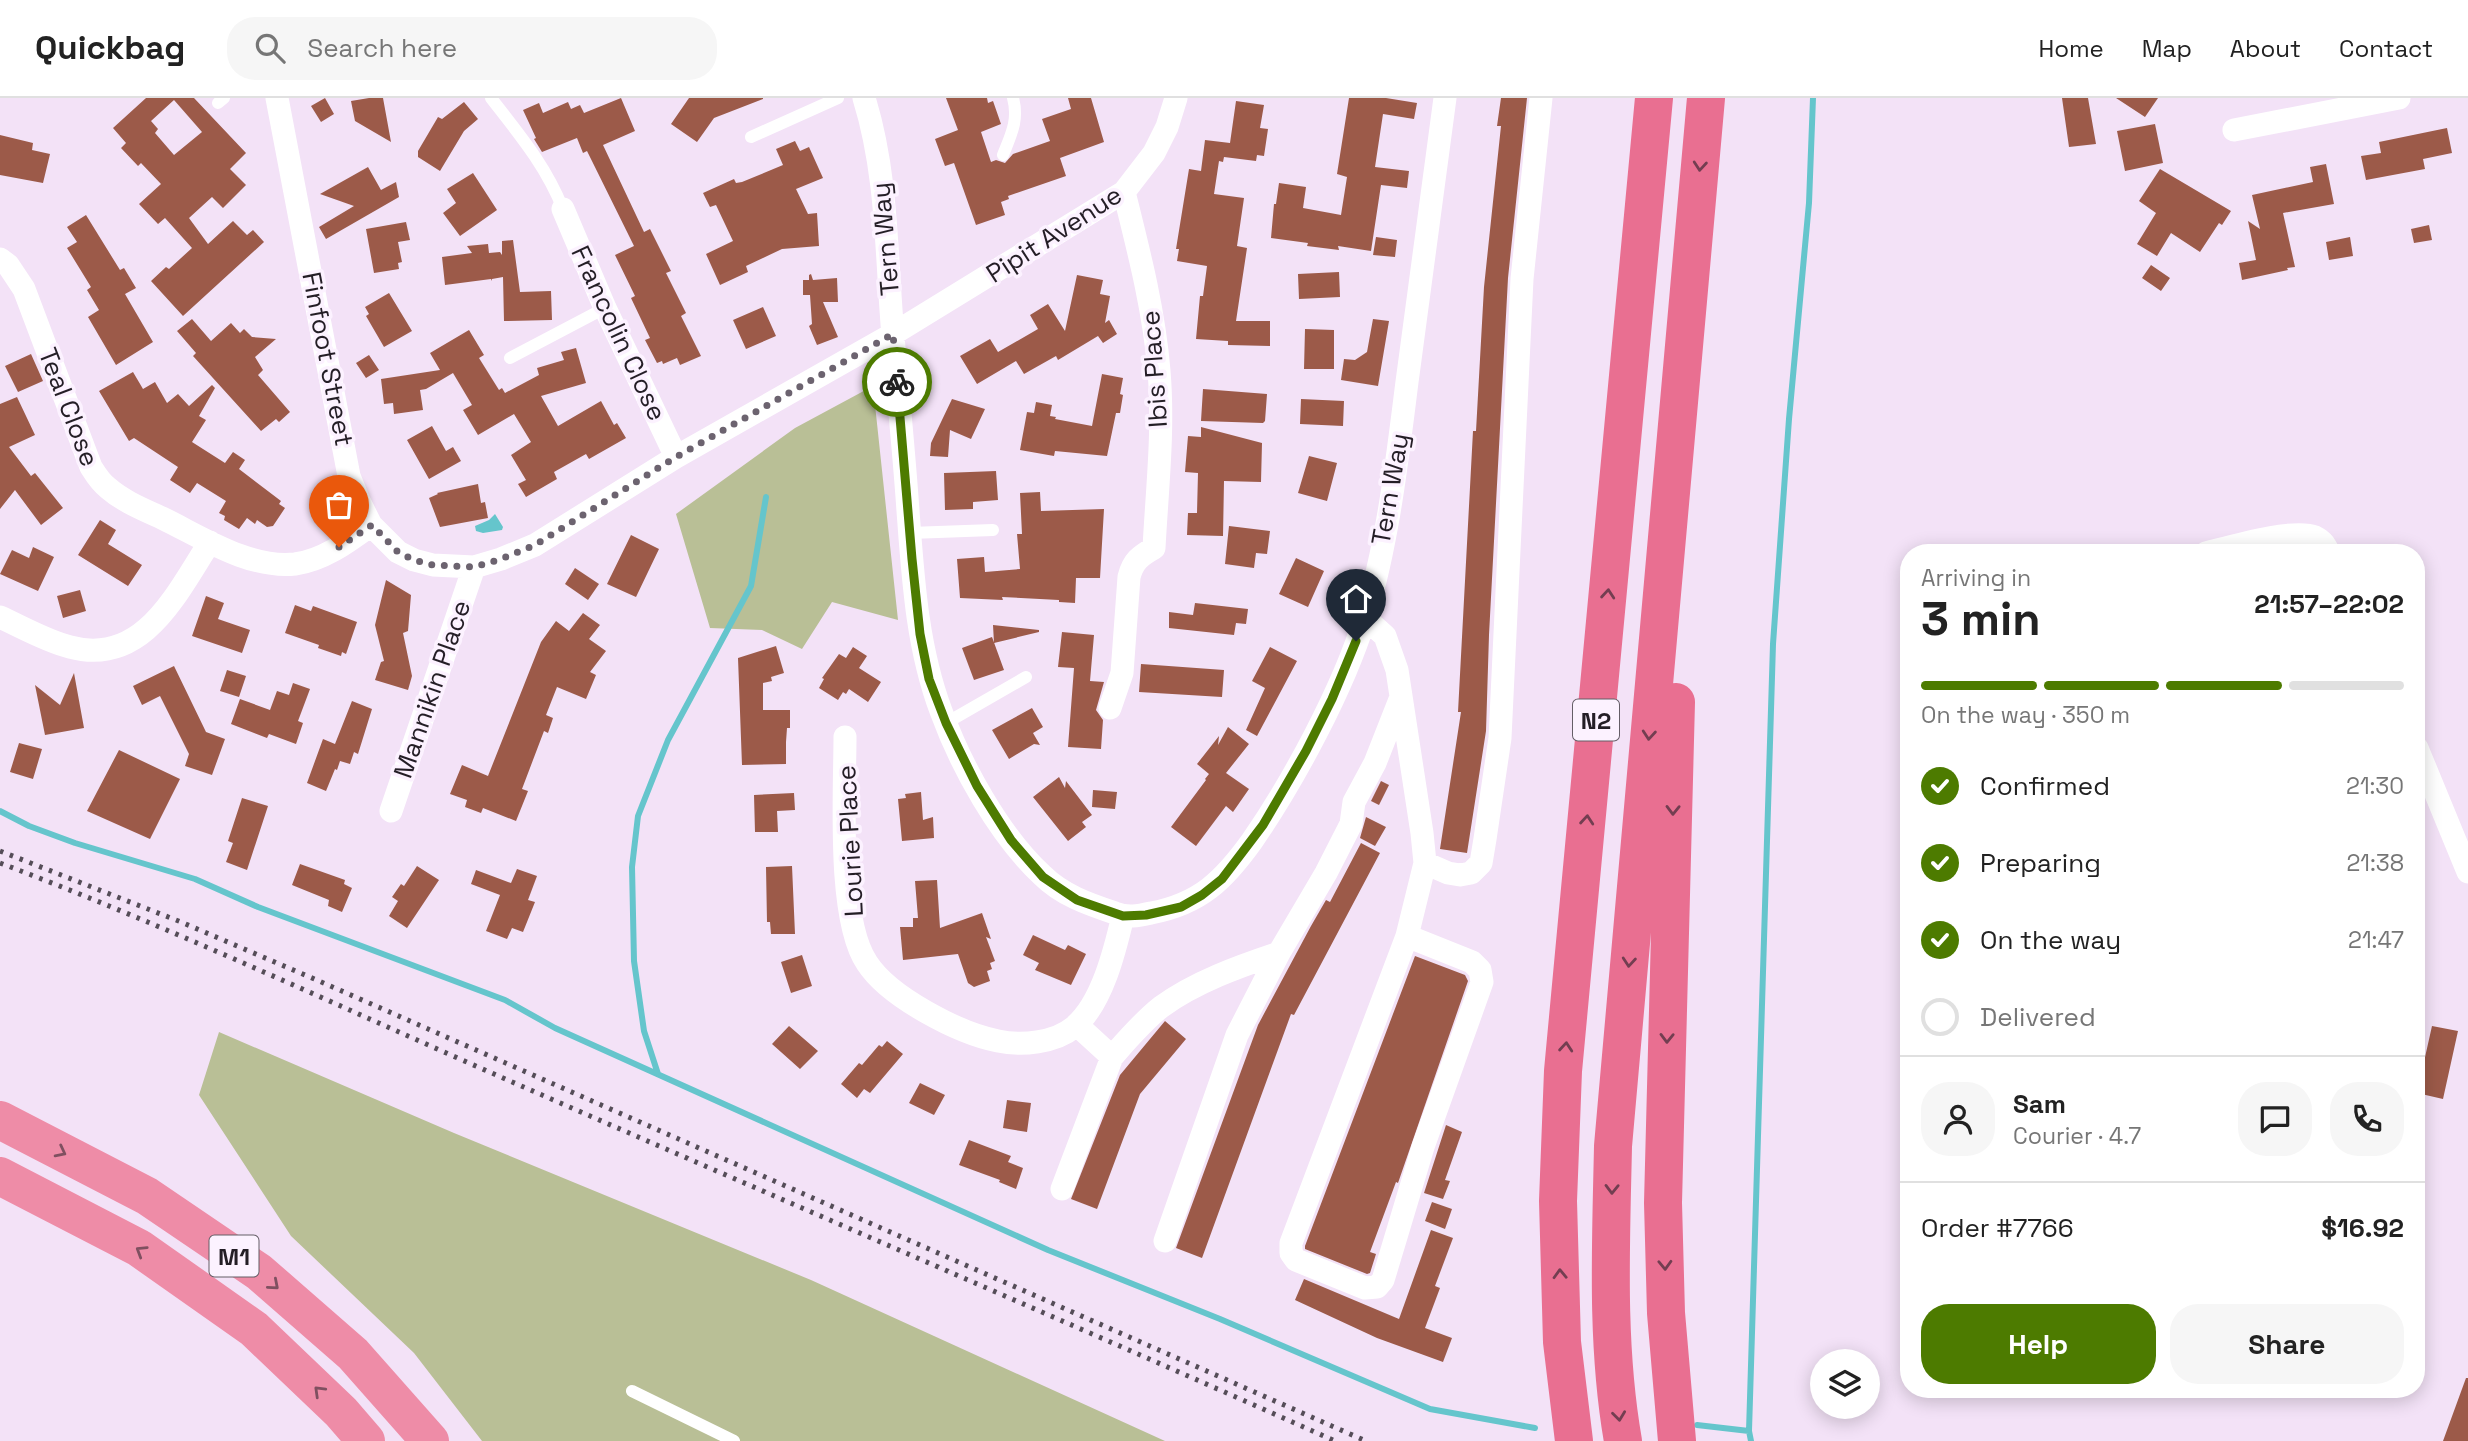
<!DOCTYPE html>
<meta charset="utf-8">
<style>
:root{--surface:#fff;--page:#f6f6f6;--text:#222;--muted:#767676;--line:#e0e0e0;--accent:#4d7b00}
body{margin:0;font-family:"Space Grotesk",sans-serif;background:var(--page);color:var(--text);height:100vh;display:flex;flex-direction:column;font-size:26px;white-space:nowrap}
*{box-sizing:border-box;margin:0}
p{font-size:23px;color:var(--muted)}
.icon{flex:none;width:38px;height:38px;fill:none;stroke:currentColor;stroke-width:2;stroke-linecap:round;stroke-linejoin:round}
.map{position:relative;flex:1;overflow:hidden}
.details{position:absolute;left:1900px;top:446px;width:525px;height:854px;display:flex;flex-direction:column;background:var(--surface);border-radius:28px;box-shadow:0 4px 18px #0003}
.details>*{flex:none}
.tools{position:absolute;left:1810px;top:1251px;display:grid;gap:14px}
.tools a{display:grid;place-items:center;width:70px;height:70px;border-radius:50%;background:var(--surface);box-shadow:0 4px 18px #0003;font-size:35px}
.pin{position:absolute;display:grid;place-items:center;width:60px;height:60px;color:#fff;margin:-72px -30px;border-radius:50% 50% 50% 0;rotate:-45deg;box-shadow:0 0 7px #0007}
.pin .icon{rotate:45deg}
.courier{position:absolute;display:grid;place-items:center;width:70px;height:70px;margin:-35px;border:5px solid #4d7b00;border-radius:50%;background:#fff;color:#222;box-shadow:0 2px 9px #0007}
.summary em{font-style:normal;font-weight:700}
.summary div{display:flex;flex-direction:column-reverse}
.summary{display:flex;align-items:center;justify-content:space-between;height:119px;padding:0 21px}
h1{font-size:46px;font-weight:700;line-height:52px}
.bar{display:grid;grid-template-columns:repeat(4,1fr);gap:10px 7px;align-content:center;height:84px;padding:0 21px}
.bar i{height:9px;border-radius:5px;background:var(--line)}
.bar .on{background:var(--accent)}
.bar p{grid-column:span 4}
.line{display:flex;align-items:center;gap:18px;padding:0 21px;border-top:2px solid var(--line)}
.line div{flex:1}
.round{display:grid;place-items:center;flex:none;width:74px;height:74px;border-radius:28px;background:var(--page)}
ol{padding:0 21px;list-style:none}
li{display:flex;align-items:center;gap:21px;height:77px}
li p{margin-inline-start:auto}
li .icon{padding:7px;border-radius:50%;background:var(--accent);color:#fff;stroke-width:4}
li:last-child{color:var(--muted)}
li i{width:38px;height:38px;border:4px solid var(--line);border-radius:50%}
.action{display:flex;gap:14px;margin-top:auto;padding:14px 21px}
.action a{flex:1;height:80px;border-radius:28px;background:var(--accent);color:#fff;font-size:28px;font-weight:700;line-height:80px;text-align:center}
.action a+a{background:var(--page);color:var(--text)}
header{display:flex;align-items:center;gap:42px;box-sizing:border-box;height:98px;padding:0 35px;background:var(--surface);border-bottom:2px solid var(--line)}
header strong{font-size:33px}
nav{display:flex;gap:38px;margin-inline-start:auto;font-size:24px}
.search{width:490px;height:63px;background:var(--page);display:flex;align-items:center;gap:18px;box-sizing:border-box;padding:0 24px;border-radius:28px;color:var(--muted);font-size:26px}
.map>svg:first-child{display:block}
.green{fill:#b9bf96}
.water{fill:#65c5cc}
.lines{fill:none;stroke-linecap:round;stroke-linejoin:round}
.stream{stroke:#65c5cc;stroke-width:6}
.building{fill:#9c5a49;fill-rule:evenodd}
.service{stroke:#fff;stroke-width:12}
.minor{stroke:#fff;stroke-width:23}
.trunk{stroke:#ee8ca7;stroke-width:38}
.motorway{stroke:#e96f91;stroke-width:38}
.rail{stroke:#554d58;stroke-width:5;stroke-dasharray:3.5 7;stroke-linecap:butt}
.oneway{stroke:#733e51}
.oneway2{stroke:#7f5060}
.done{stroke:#6c636f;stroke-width:7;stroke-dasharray:0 12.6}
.route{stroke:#4d7b00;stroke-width:9}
.labels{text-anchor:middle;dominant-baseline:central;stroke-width:7;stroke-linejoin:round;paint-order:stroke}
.shield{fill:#fcf2ff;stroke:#655e67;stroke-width:2}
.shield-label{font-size:24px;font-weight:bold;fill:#241e26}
.street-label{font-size:26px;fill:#241e26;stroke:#fcf2ff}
</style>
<header>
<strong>Quickbag</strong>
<div class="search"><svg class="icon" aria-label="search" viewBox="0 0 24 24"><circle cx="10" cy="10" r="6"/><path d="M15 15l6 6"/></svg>Search here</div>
<nav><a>Home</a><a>Map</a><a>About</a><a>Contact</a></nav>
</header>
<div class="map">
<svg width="2468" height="1343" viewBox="0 0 2468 1343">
<rect width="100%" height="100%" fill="#f3e2f7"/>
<path class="green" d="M873 288 898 522 832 504 802 551 762 532 710 530 676 416 795 330Z
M219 934 454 1035 811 1182 1165 1343H482L414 1255 291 1138 199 997Z"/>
<path class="water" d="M495 416 503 429 502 432 483 435 476 433 475 428 489 422Z"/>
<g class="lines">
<path class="stream" d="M0 713 29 728 75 745 195 781 258 809 505 902 555 930 1048 1152 1220 1221 1430 1311 1535 1330
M658 976 644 933 634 863 632 769 638 718 668 642 751 488 766 399
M1697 1327 1749 1333
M1751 1343 1749 1333 1773 546 1789 321 1809 105 1813 0"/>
</g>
<path class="building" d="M146 0H194L246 55 230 71 246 87 223 110 212 99 189 120 208 146 233 123 247 137 253 132 264 144 183 218 151 183 166 169 169 171 192 150 165 120 158 126 139 106 161 86 141 65 138 68 121 50 126 45 113 30ZM174 2 202 34 174 57 155 35 158 31 151 23Z
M325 0 334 16 321 24 311 8Z
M369 0H383L391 44 355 23 351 3Z
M621 0 635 33 603 47 644 134 650 131 671 173 666 175 686 215 681 218 701 258 680 267 677 260 663 266 662 263 657 265 645 242 650 240 631 200 635 198 615 157 634 148 587 53 583 55 577 40 542 54 534 41 536 40 523 12 539 5 543 15 568 4 571 11 580 7 584 15Z
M689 0H763V1L714 20 697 44 671 26Z
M946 0H987L988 5 993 3 1001 26 981 34 991 64 996 62 1005 65 1013 56 1050 43 1042 21 1071 11 1068 0H1091L1104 44 1060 60 1066 78 1008 98 1009 101 1001 104 1005 117 976 127 954 65 945 68 935 41 958 32Z
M1349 0H1386L1417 5 1414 21 1383 16 1375 69 1409 73 1407 90 1381 87 1371 153 1338 148 1339 152 1307 148 1308 145 1271 140 1274 106H1276L1279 85 1306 89 1303 110 1341 117 1347 79 1337 76Z
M1501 0H1527L1508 180 1489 537 1486 633 1467 755 1440 751 1461 614H1458L1473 333H1476L1484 189 1501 28H1497Z
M2062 0H2088L2096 46 2069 49Z
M2116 0H2158L2145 19Z
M1236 3 1264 7 1260 30 1268 31 1264 58 1257 57 1256 63 1224 59 1223 64 1219 63 1214 96 1244 100 1237 148 1247 150 1236 223H1270V248L1228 247V243L1196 241 1200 198H1203L1207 168 1177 163 1179 151H1176L1189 71 1201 73 1205 42 1230 45Z
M464 4 478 21 464 33 440 73 418 59V53L438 19 442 21Z
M2155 26 2163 65 2125 73 2117 33Z
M2447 30 2452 55 2423 61 2425 71 2366 82 2361 58 2381 55 2379 44Z
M0 37 33 45 32 52 50 56 43 85 0 77Z
M795 43 800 53 809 49 823 80 796 91 808 116 817 115 819 148 782 151 746 168 748 174 720 187 706 156 733 143 716 107 710 109 703 95 734 81 736 85 742 84 783 67 776 51Z
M2326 66 2334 106 2283 115 2295 169 2287 170 2288 172 2242 182 2239 165 2256 162 2248 123 2260 131 2252 97 2313 84 2310 69Z
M368 69 381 92 396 84 399 99 326 141 319 129 354 108 320 96Z
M2160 71 2231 113 2222 127 2219 125 2200 154 2171 135 2157 158 2137 146 2156 115 2139 103Z
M473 75 497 112 460 138 443 115 456 105 447 91Z
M86 117 120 172 124 170 136 190 125 196 153 244 116 267 88 219 99 212 87 192 91 189 67 150 77 144 67 129Z
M406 124 410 142 398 144 402 164 398 165 399 171 374 175 366 131Z
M2429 127 2432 142 2414 145 2411 131Z
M1376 139 1397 142 1395 159 1373 157Z
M2350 139 2353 158 2329 162 2326 144Z
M513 142 520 194 551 193 552 222 504 223 503 179 492 181V183L491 181 445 187 442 159 472 155 467 148 488 146 489 155 500 154 502 157V143Z
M2151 167 2170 180 2161 193 2142 180Z
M1339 174 1340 199 1299 201 1298 176Z
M811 176 813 182 837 180 838 204H823L838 239 817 247 809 228 812 226 810 197H803V182H809V177Z
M1077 177 1103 182 1100 196 1110 198 1105 225 1109 222 1117 236 1103 245 1098 238 1058 262 1056 258 1024 276 1016 263 977 286 960 258 990 241 998 254 1038 231 1030 217 1048 206 1065 233Z
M389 195 412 233 384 249 366 218 369 216 365 209Z
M763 209 776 238 746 251 733 222Z
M192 221 211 243 231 225 240 235 244 231 252 239 276 241 255 259 263 272 258 277 290 314 279 324 276 321 261 333 193 258 196 255 177 233Z
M1373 221 1389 223 1378 288 1341 282 1344 261 1355 262 1367 254Z
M1305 231 1334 232V271H1304Z
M469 232 484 257 479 260 499 292 502 290 505 295 539 277 537 270 564 262 561 254 576 250 586 285 541 298 558 328 601 303 614 327 617 325 626 340 589 361 586 356 554 374 557 381 526 399 518 386 526 382 511 357 531 344 514 316 478 337 463 312 472 307 453 275 426 291 420 292 423 312 394 316 393 305 384 306 381 281 440 272 430 255Z
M31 256 43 283 18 294 5 268Z
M369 257 379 272 366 280 356 265Z
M133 274 143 291 155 284 167 305 178 296 189 308 212 287 215 290 199 318 206 322 192 344 225 365 233 354 245 362 239 371 281 403 279 406 285 410 273 428 267 429 257 422 255 426 247 420 239 431 224 422 225 418 219 415 226 403 197 385 190 395 170 382 178 369 134 340 129 343 99 293Z
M1102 276 1123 280 1120 296 1123 297 1120 315H1116L1107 358 1055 353 1054 358 1020 352 1027 314 1034 315 1036 304 1052 307 1050 318 1056 319 1055 321 1092 328Z
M1203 291 1267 296 1265 323 1263 325 1201 323Z
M17 299 35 337 9 349 31 378 35 375 63 410 41 427 15 392 0 411V306Z
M952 301 985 311 971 341 950 332 948 359 930 358 931 345Z
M1301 301 1344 303 1343 328 1300 326Z
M432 328 446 353 453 349 461 363 429 381 407 342Z
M1201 329 1262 345 1261 384 1224 383 1223 438 1187 437 1188 415H1197L1198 375 1185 374 1188 338 1201 339Z
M1309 358 1337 365 1327 403 1298 395Z
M996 373 998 402 973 404V411L945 412 944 375Z
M478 386 481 405 485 404 488 420 440 429 429 400 438 396 437 395Z
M1040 394 1041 413 1104 411 1100 480H1076L1075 505 1059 504V502L1002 499 1003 502 960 500 957 461 984 459 985 474 1020 471 1017 436H1022L1020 395Z
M100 422 116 432 108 446 142 467 128 488 78 457Z
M1229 428 1270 433 1267 456 1256 455 1254 470 1225 466Z
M631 437 659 451 636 499 607 486Z
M33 449 54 459 38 493 0 476 12 452 29 460Z
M1296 460 1324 473 1308 509 1279 496Z
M575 470 599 486 588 502 565 486Z
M386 482 411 497 408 533 403 535 412 578 408 592 375 582 381 564 384 563 375 527Z
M80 492 86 513 63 520 57 498Z
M206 498 224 505 218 521 250 532 242 555 192 538Z
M1195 505 1248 511 1246 526 1236 525 1234 537 1169 530V514L1193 517Z
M295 507 311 513 313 508 357 524 346 556 342 554 341 558 318 550 319 547 285 535Z
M583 515 600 527 589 541 606 553 590 574 596 577 586 601 557 589 546 617 553 620 548 635 544 633 522 691 528 693 516 723 483 710 481 715 465 709 467 702 450 696 462 667 488 678 541 544 556 523 569 533Z
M993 527 1039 532V534L994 545Z
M1062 534 1094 537 1090 583 1104 584 1096 612 1103 622 1101 651 1068 649 1074 570 1058 569Z
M992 539 1004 572 974 582 962 550Z
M776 548 784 575 771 579 772 583 763 585V612H790V630H787L786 644V666L742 667 738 560Z
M853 549 867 558 859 570 881 584 868 604 849 591 846 596 843 594 838 602 819 590 824 581 822 580 839 556 846 560Z
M1270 549 1297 563 1257 638 1246 632 1265 590 1252 583Z
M1141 566 1224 572 1222 599 1139 594Z
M174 568 206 634 225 641 212 677 185 668 189 656 160 598 142 607 133 588Z
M227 572 246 578 239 599 220 593Z
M74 575 84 630 45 637 35 587 60 607Z
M293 585 310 591 298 623 303 625 296 646 269 636 267 640 231 626 240 601 270 612 277 593 289 597Z
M352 603 372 611 358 656 354 654 350 666 340 663 337 672 335 671 326 693 307 685 323 641 335 646Z
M1032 610 1043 629 1033 635 1040 647 1034 646 1009 661 992 632Z
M1228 629 1249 646 1226 675 1249 691 1233 714 1226 708 1196 748 1171 729 1206 682 1205 681 1209 676 1197 666 1219 638 1218 647Z
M19 645 42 651 33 681 10 674Z
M119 652 180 681 150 741 87 713Z
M1059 679 1065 690 1066 683 1092 717 1082 724 1086 729 1068 743 1033 699Z
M1381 683 1389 687 1379 707 1371 703Z
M1093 692 1117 694 1115 711 1092 709Z
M921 694 923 722 933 719 934 740 902 743 898 701 906 700 905 696Z
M794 695 795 712 777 713 778 734H755L754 697Z
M242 700 268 708 247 772 226 764 233 745 228 743Z
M1366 719 1386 729 1375 748 1360 740Z
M1361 745 1380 755 1294 917 1291 916 1202 1160 1176 1150 1258 927 1311 828 1326 802 1330 804Z
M300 766 345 782 344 786 352 790 342 814 328 808 329 802 292 787Z
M417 768 439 782 407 830 389 818 398 803 392 799 401 786 404 788Z
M792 768 795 836H771L770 824H767L766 769Z
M517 771 537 778 528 802 535 804 523 834 512 830 507 841 486 833 500 797 471 786 476 772 511 785Z
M937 782 940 830 982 815 991 841 986 839 995 863 990 865 992 871 987 873 990 883 974 889 968 885 958 856 903 862 900 829H913V820H918L915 783Z
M1033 837 1065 852 1068 847 1086 856 1071 887 1035 872 1039 865 1023 857Z
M802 857 812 888 791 895 781 864Z
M1415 858 1465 877 1468 883 1398 1085 1396 1084 1370 1154 1376 1156 1370 1175 1367 1176 1305 1151V1148Z
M1165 923 1186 941 1140 996 1097 1111 1071 1101 1120 977Z
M789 928 818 953 800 971 772 946Z
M2432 928 2458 933 2443 1001 2417 995Z
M887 943 903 956 870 995 864 991 857 1000 841 986 859 965 862 967 879 947 882 949Z
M920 985 945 997 934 1017 909 1005Z
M1007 1002 1031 1005 1027 1034 1003 1030Z
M1446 1027 1462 1034 1445 1082 1450 1083 1443 1101 1424 1095Z
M969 1042 1011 1058 1008 1064 1023 1070 1016 1091 999 1084 1000 1082 959 1067Z
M1432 1104 1452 1111 1445 1131 1425 1123Z
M1431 1132 1453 1140 1435 1188 1440 1190 1425 1230 1452 1240 1443 1264 1377 1240 1295 1202 1304 1181 1399 1221Z
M2466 1280H2468V1343H2443Z"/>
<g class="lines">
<path class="service" d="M491 0C519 36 546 68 563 111
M218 5 224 0
M751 39 838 0
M1003 57C1011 37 1019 22 1013 0
M510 260 605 210
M910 435 993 432
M946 625 1026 579
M632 1293 734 1343"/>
<path class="minor" d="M277 0 349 378 359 403 371 427 398 454 414 462 433 467 474 469 501 461 535 447 676 359 893 236 1124 94 1154 55 1167 29 1176 0
M864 0C888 77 886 158 893 238 898 296 904 354 908 413 913 480 917 549 941 613 961 668 999 737 1042 777 1062 797 1088 806 1115 815 1127 820 1138 818 1151 815 1200 806 1224 782 1252 743 1294 682 1343 591 1365 520 1388 444 1397 363 1407 284 1420 189 1432 95 1445 0
M2234 32 2399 0
M563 111 605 210 676 359
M0 161 8 167 24 191 91 369C96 377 100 384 108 390 124 404 145 412 164 421 203 440 250 471 295 466 324 462 349 443 371 427
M2206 455C2230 449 2293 430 2315 439 2323 443 2325 447 2329 455
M0 519C22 529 46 543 70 549 144 569 177 494 210 444
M1365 520 1385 538 1397 572 1422 735 1425 765 1407 838 1472 864 1480 872 1482 884 1423 1049 1383 1182 1377 1189 1365 1190 1296 1162 1291 1155V1145L1407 838
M1110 610 1122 575 1129 479C1133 463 1140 458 1154 450 1157 392 1164 332 1159 273 1154 212 1139 154 1124 94
M845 639C845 694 837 821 867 865 889 899 958 935 998 943 1021 948 1055 945 1074 929 1102 906 1115 852 1123 818
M2417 650 2468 774
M391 713 474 469
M1425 765 1448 775 1460 777 1471 775 1481 765 1485 741 1500 640 1522 181 1541 0
M1077 927 1112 959C1127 942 1143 923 1161 909 1195 884 1240 868 1279 855L1326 775 1351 726 1354 704 1375 665 1401 599
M1062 1091 1112 959
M1165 1143 1237 937 1279 855"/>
<path class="trunk" d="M0 1022 147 1098 259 1174 353 1256 430 1343
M0 1078 139 1150 254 1231 341 1314 366 1343"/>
<path class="motorway" d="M1676 604 1663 1105 1666 1215 1677 1343
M1574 1343 1562 1244 1558 1103 1563 973 1654 0
M1623 1343C1606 1246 1611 1146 1613 1048L1706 0"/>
<path class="rail" d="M0 753 181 824 319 883 1366 1343
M0 765C162 826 319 899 478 969 763 1094 1050 1216 1335 1343"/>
</g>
<defs><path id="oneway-chevron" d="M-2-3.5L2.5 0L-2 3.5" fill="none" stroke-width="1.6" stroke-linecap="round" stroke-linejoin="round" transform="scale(1.75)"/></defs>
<g class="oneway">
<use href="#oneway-chevron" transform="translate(1700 68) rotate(95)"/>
<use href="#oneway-chevron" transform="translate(1608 496) rotate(-85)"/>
<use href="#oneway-chevron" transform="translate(1649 637) rotate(95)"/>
<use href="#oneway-chevron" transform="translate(1673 712) rotate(91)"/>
<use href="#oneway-chevron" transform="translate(1587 722) rotate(-85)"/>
<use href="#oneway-chevron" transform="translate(1629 864) rotate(95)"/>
<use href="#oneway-chevron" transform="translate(1667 940) rotate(91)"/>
<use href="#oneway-chevron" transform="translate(1566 949) rotate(-85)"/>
<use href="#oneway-chevron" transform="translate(1612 1091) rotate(91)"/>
<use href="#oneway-chevron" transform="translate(1665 1167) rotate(88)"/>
<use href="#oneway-chevron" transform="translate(1560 1176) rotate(-92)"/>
<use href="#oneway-chevron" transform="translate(1619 1318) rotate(83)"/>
</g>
<g class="oneway2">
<use href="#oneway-chevron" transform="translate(61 1054) rotate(27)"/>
<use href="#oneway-chevron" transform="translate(141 1153) rotate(-148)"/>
<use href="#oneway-chevron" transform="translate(274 1187) rotate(41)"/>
<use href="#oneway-chevron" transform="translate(319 1293) rotate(-136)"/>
</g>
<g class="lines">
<path class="done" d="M339 449 372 427 398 454 414 462 433 467 474 469 501 461 535 447 676 359 893 236 897 284"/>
<path class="route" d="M897 284 912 461 920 536 929 581 946 625 977 688 1011 742 1043 779 1077 802 1123 818 1146 817 1181 809 1202 797 1222 781 1263 727 1306 653 1332 601 1356 543"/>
</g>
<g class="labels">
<g class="shield">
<rect x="1573" y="601.5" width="46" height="41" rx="5"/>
<rect x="209.5" y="1137.5" width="49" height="41" rx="5"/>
</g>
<g class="shield-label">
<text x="1596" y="622">N2</text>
<text x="234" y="1158">M1</text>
</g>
<g class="street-label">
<text transform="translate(1054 136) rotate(-33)">Pipit Avenue</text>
<text transform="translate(885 141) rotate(-95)">Tern Way</text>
<text transform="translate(619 235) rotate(65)">Francolin Close</text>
<text transform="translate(328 261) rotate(79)">Finfoot Street</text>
<text transform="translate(1154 271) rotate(-94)">Ibis Place</text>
<text transform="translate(69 309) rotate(69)">Teal Close</text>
<text transform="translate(1390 391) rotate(-80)">Tern Way</text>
<text transform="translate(432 591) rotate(-71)">Mannikin Place</text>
<text transform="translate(850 743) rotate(-93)">Lourie Place</text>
</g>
</g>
</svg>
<div class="tools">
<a><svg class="icon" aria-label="layers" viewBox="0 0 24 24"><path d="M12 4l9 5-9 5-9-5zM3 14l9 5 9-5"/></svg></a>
</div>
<div class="pin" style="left:339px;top:449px;background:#ea580c"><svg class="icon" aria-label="bag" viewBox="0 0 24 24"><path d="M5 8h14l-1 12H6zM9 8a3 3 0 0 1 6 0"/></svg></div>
<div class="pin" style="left:1356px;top:543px;background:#1f2937"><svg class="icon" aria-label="home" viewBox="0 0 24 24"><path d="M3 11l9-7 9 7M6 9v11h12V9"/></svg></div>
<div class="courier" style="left:897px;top:284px"><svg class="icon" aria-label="bike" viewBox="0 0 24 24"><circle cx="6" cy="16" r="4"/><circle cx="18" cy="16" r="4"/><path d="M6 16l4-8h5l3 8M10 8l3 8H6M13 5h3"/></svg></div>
<section class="details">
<div class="summary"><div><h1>3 min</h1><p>Arriving in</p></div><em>21:57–22:02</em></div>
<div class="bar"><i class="on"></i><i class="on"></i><i class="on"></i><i></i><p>On the way · 350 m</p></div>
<ol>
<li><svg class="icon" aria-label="check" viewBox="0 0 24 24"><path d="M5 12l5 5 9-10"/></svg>Confirmed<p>21:30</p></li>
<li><svg class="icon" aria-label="check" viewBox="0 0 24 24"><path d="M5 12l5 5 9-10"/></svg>Preparing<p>21:38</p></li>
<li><svg class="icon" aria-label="check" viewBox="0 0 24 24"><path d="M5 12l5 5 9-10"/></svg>On the way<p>21:47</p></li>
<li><i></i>Delivered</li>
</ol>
<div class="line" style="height:126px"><a class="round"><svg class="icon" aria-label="person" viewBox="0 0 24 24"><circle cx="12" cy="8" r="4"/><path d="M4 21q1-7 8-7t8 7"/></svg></a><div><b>Sam</b><p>Courier · 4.7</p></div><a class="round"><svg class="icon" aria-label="chat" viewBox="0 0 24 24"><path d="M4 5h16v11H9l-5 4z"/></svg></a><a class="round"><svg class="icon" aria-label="phone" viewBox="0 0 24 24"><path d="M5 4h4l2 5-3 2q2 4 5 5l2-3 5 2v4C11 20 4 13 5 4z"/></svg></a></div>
<div class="line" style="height:91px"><div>Order #7766</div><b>$16.92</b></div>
<div class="action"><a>Help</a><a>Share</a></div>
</section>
</div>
